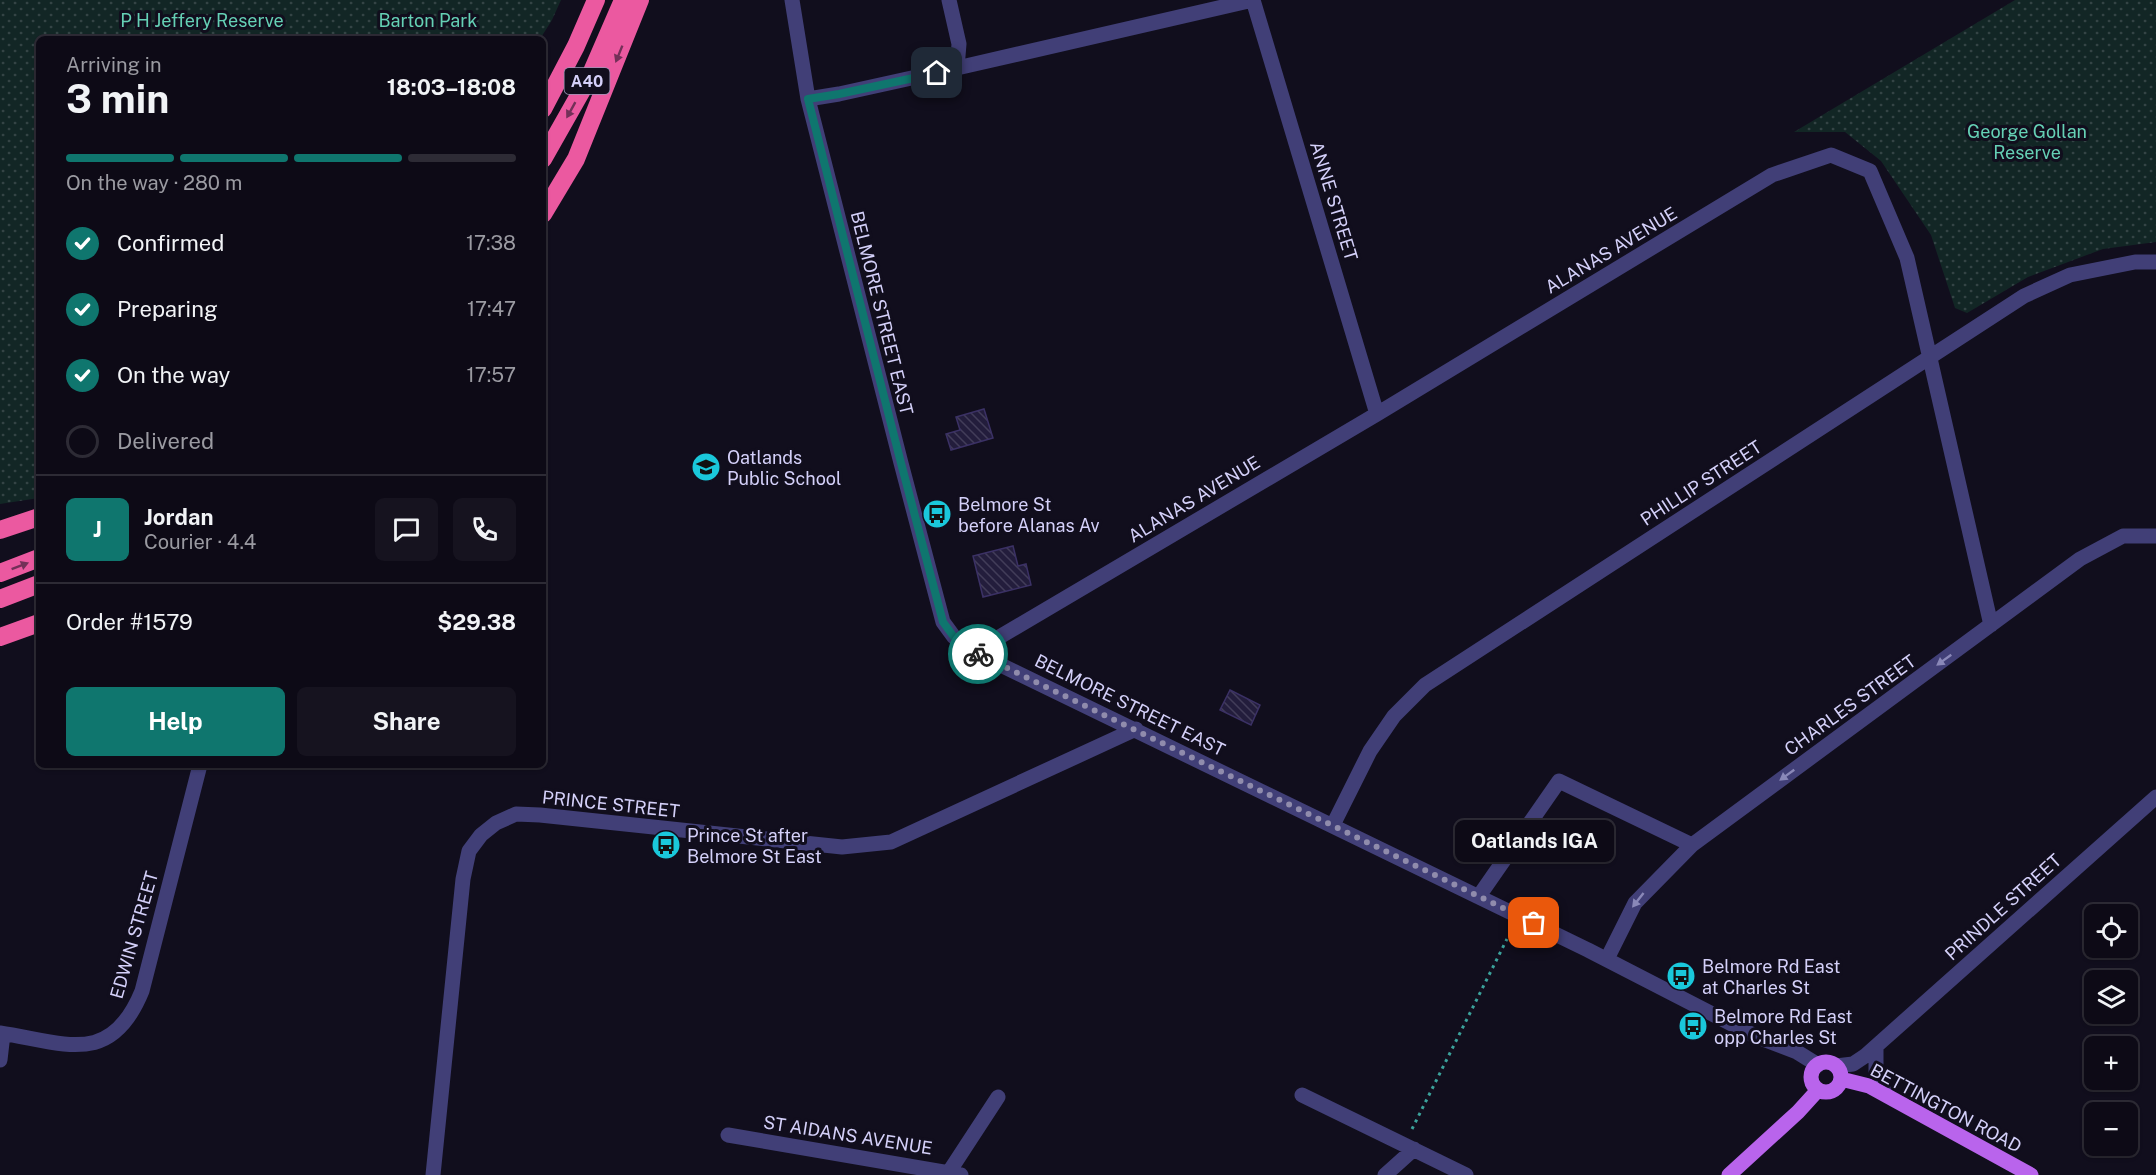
<!DOCTYPE html>
<meta charset="utf-8">
<style>
:root{--surface:#0d0a16;--page:#16131f;--text:#f1f3f6;--muted:#9a9aa1;--line:#2d2b35;--accent:#0f766e}
body{margin:0;font-family:"Public Sans",sans-serif;background:var(--page);color:var(--text);height:100vh;display:flex;flex-direction:column;font-size:22px;white-space:nowrap}
*{box-sizing:border-box;margin:0}
p{font-size:20px;color:var(--muted)}
.icon{flex:none;width:33px;height:33px;fill:none;stroke:currentColor;stroke-width:2;stroke-linecap:round;stroke-linejoin:round}
.map{position:relative;flex:1;overflow:hidden}
.panel{position:absolute;left:36px;top:36px;width:510px;height:732px;display:flex;flex-direction:column;background:var(--surface);border-radius:9px;box-shadow:0 2px 4px #0004,0 0 0 2px var(--line)}
.panel>*{flex:none}
.tools{position:absolute;left:2084px;top:904px;display:grid;gap:12px}
.tools a{display:grid;place-items:center;width:54px;height:54px;border-radius:9px;background:var(--surface);box-shadow:0 2px 4px #0004,0 0 0 2px var(--line);font-size:30px}
.pin{position:absolute;display:grid;place-items:center;width:51px;height:51px;color:#fff;margin:-26px;border-radius:12px;box-shadow:0 3px 9px #0006}
.courier{position:absolute;display:grid;place-items:center;width:60px;height:60px;margin:-30px;border:4px solid #0f766e;border-radius:50%;background:#fff;color:#222;box-shadow:0 2px 8px #0007}
.bubble{position:absolute;height:42px;border-radius:9px;background:var(--surface);box-shadow:0 2px 4px #0004,0 0 0 2px var(--line);font-size:20px;font-weight:700;line-height:42px;text-align:center}
.head em{font-style:normal;font-weight:700}
.head div{display:flex;flex-direction:column-reverse}
.head{display:flex;align-items:center;justify-content:space-between;height:102px;padding:0 30px}
h1{font-size:39px;font-weight:700;line-height:45px}
.bar{display:grid;grid-template-columns:repeat(4,1fr);gap:9px 6px;align-content:center;height:72px;padding:0 30px}
.bar i{height:8px;border-radius:4px;background:var(--line)}
.bar .current{background:var(--accent)}
.bar p{grid-column:span 4}
.line{display:flex;align-items:center;gap:15px;padding:0 30px;border-top:2px solid var(--line)}
.line div{flex:1}
.round{display:grid;place-items:center;flex:none;width:63px;height:63px;border-radius:9px;background:var(--page)}
ol{padding:0 30px;list-style:none}
li{display:flex;align-items:center;gap:18px;height:66px}
li p{margin-inline-start:auto}
li .icon{padding:6px;border-radius:50%;background:var(--accent);color:#fff;stroke-width:4}
li:last-child{color:var(--muted)}
li i{width:33px;height:33px;border:3px solid var(--line);border-radius:50%}
.cta{display:flex;gap:12px;margin-top:auto;padding:12px 30px}
.cta a{flex:1;height:69px;border-radius:9px;background:var(--accent);color:#fff;font-size:24px;font-weight:700;line-height:69px;text-align:center}
.cta a+a{background:var(--page);color:var(--text)}
.map>svg:first-child{display:block}
.park{fill:url(#park-dots)}
.building{fill:url(#building-back-hatch);stroke:#3b3165;stroke-width:1.5}
.lines{fill:none;stroke-linecap:round;stroke-linejoin:round}
.path{stroke:#3ba29b;stroke-width:3;stroke-dasharray:3 4.5;stroke-linecap:butt}
.minor{stroke:#413f77;stroke-width:15}
.major{stroke:#b964ec;stroke-width:15}
.highway{stroke:#eb59a0;stroke-width:18}
.oneway{fill:#733058}
.oneway2{fill:#8a88b8}
.done{stroke:#908cac;stroke-width:6;stroke-dasharray:0 10.8}
.route{stroke:#0f766e;stroke-width:8}
.labels{text-anchor:middle;dominant-baseline:central;stroke-width:6;stroke-linejoin:round;paint-order:stroke}
.shield{fill:#110e1d;stroke:#9a96b7;stroke-width:1.5}
.shield-label{font-size:16px;font-weight:bold;fill:#d4d0f9}
.park-label{font-size:18px;fill:#65d0b5;stroke:#110e1d}
.street-label{font-size:18px;fill:#d4d0f9;stroke:#110e1d}
.poi-label{font-size:18px;fill:#d4d0f9;stroke:#110e1d;text-anchor:start}
</style>
<div class="map">
<svg width="2156" height="1175" viewBox="0 0 2156 1175">
<defs>
<pattern id="park-dots" width="8" height="8" patternUnits="userSpaceOnUse" patternTransform="scale(1.5)"><rect width="8" height="8" fill="#122625"/><path d="M2 2h.1M6 6h.1" fill="none" stroke="#344445" stroke-width="1.8" stroke-linecap="round"/></pattern>
<pattern id="building-back-hatch" width="6" height="6" patternUnits="userSpaceOnUse" patternTransform="scale(1.5)"><rect width="6" height="6" fill="#231d3c"/><path d="M-1 5l2 2M0 0l6 6M5-1l2 2" fill="none" stroke="#423d59"/></pattern>
</defs>
<rect width="100%" height="100%" fill="#110e1d"/>
<path class="park" d="M0 0H561L552 20 540 39H39V498L0 504Z
M2015 0H2156V242L2103 249 2028 277 1967 313 1955 308 1931 235 1881 161 1845 132H1794Z"/>
<path class="building" d="M984 409 993 438 951 450 946 434 960 430 956 417Z
M1013 546 1018 566 1026 564 1031 585 983 597 973 556Z
M1230 690 1260 705 1251 725 1220 710Z"/>
<g class="lines">
<path class="path" d="M1412 1129 1507 939"/>
<path class="minor" d="M792 0 808 99 901 463 943 622 954 637 974 652 1588 950 1755 1036 1797 1052 1818 1065
M949 0 959 44 957 68
M1253 0 1377 414
M808 99 839 94 957 68 1253 0
M974 652 1377 414 1772 175 1831 155 1870 171 1907 258 1991 625
M1333 825 1370 751 1394 716 1425 685 2024 296 2070 275 2135 262H2156
M1479 896 1559 781 1692 845
M1607 959 1635 903 1692 845 2080 559 2123 536H2156
M0 1033C65 1043 111 1067 142 991L200 765
M1876 1047V1072L1888 1096
M0 1060 3 1034
M1836 1066 1853 1064 1865 1056 2156 797
M1302 1095 1466 1175
M728 1135 961 1175
M433 1175 463 879 469 851 481 835 496 823 516 814 540 815 842 847 891 842 1136 729
M947 1175 998 1097
M1385 1175 1414 1149"/>
<path class="major" d="M1811 1077a15 15 0 1 1 30 0a15 15 0 1 1-30 0Z
M1841 1079 1869 1086 2031 1175
M1729 1175 1798 1112 1818 1090"/>
<path class="highway" d="M543 109 576 46 596 0
M543 159 590 76 623 0
M543 214 576 159 640 0
M0 530 39 517
M0 573 39 558
M0 599 39 584
M0 637 39 623"/>
</g>
<defs><path id="oneway-solid" d="M-6-.8H1V-3.2L6.5 0L1 3.2V.8H-6Z" transform="scale(1.5)"/></defs>
<g class="oneway">
<use href="#oneway-solid" transform="translate(619 54) rotate(112)"/>
<use href="#oneway-solid" transform="translate(571 110) rotate(119)"/>
<use href="#oneway-solid" transform="translate(20 566) rotate(-21)"/>
</g>
<g class="oneway2">
<use href="#oneway-solid" transform="translate(1944 660) rotate(144)"/>
<use href="#oneway-solid" transform="translate(1787 775) rotate(144)"/>
<use href="#oneway-solid" transform="translate(1638 900) rotate(128)"/>
</g>
<g class="lines">
<path class="done" d="M978 654 1534 923"/>
<path class="route" d="M937 73 839 94 808 99 901 463 943 622 954 637 978 654"/>
</g>
<defs>
<g id="school-disc" transform="scale(1.5)"><circle r="9.5" fill="#1ac8db" stroke="#110e1d"/><path d="M0-5L7-2L0 1L-7-2ZM-4 1L0 2.5L4 1V4Q0 6-4 4Z" fill="#111"/></g>
<g id="bus-disc" transform="scale(1.5)"><circle r="9.5" fill="#1ac8db" stroke="#110e1d"/><path d="M-5-6H5V4H4V6H2V4H-2V6H-4V4H-5ZM-3.5-4V0h7V-4ZM-3.5 1.2v1.5H-2V1.2ZM2 1.2v1.5H3.5V1.2Z" fill="#111"/></g>
</defs>
<g fill-rule="evenodd">
<use href="#school-disc" x="706" y="467"/>
<use href="#bus-disc" x="937" y="514"/>
<use href="#bus-disc" x="666" y="845"/>
<use href="#bus-disc" x="1681" y="976"/>
<use href="#bus-disc" x="1693" y="1026"/>
</g>
<g class="labels">
<rect class="shield" x="564.5" y="68" width="45" height="26" rx="4.5"/>
<g class="shield-label">
<text x="587" y="81">A40</text>
</g>
<g class="park-label">
<text x="202" y="20">P H Jeffery Reserve</text>
<text x="428" y="20">Barton Park</text>
<text x="2027" y="131">George Gollan<tspan x="2027" dy="21">Reserve</tspan></text>
</g>
<g class="street-label">
<text transform="translate(1334 201) rotate(73)">ANNE STREET</text>
<text transform="translate(1611 250) rotate(-31)">ALANAS AVENUE</text>
<text transform="translate(882 313) rotate(76)">BELMORE STREET EAST</text>
<text transform="translate(1701 483) rotate(-33)">PHILLIP STREET</text>
<text transform="translate(1194 499) rotate(-31)">ALANAS AVENUE</text>
<text transform="translate(1130 705) rotate(26)">BELMORE STREET EAST</text>
<text transform="translate(1850 705) rotate(-36)">CHARLES STREET</text>
<text transform="translate(611 804) rotate(6)">PRINCE STREET</text>
<text transform="translate(2003 907) rotate(-42)">PRINDLE STREET</text>
<text transform="translate(134 935) rotate(-74)">EDWIN STREET</text>
<text transform="translate(1946 1108) rotate(28)">BETTINGTON ROAD</text>
<text transform="translate(848 1135) rotate(9)">ST AIDANS AVENUE</text>
</g>
<g class="poi-label">
<text x="727" y="457">Oatlands<tspan x="727" dy="21">Public School</tspan></text>
<text x="958" y="504">Belmore St<tspan x="958" dy="21">before Alanas Av</tspan></text>
<text x="687" y="835">Prince St after<tspan x="687" dy="21">Belmore St East</tspan></text>
<text x="1702" y="966">Belmore Rd East<tspan x="1702" dy="21">at Charles St</tspan></text>
<text x="1714" y="1016">Belmore Rd East<tspan x="1714" dy="21">opp Charles St</tspan></text>
</g>
</g>
</svg>
<div class="tools">
<a><svg class="icon" aria-label="locate" viewBox="0 0 24 24"><circle cx="12" cy="12" r="6"/><path d="M12 2v4M12 18v4M2 12h4M18 12h4"/></svg></a>
<a><svg class="icon" aria-label="layers" viewBox="0 0 24 24"><path d="M12 4l9 5-9 5-9-5zM3 14l9 5 9-5"/></svg></a>
<a>+</a>
<a>−</a>
</div>
<div class="pin" style="left:1534px;top:923px;background:#ea580c"><svg class="icon" aria-label="bag" viewBox="0 0 24 24"><path d="M5 8h14l-1 12H6zM9 8a3 3 0 0 1 6 0"/></svg></div>
<div class="pin" style="left:937px;top:73px;background:#1f2937"><svg class="icon" aria-label="home" viewBox="0 0 24 24"><path d="M3 11l9-7 9 7M6 9v11h12V9"/></svg></div>
<div class="courier" style="left:978px;top:654px"><svg class="icon" aria-label="bike" viewBox="0 0 24 24"><circle cx="6" cy="16" r="4"/><circle cx="18" cy="16" r="4"/><path d="M6 16l4-8h5l3 8M10 8l3 8H6M13 5h3"/></svg></div>
<div class="bubble" style="left:1455px;top:820px;width:159px">Oatlands IGA</div>
<section class="panel">
<div class="head"><div><h1>3 min</h1><p>Arriving in</p></div><em>18:03–18:08</em></div>
<div class="bar"><i class="current"></i><i class="current"></i><i class="current"></i><i></i><p>On the way · 280 m</p></div>
<ol>
<li><svg class="icon" aria-label="check" viewBox="0 0 24 24"><path d="M5 12l5 5 9-10"/></svg>Confirmed<p>17:38</p></li>
<li><svg class="icon" aria-label="check" viewBox="0 0 24 24"><path d="M5 12l5 5 9-10"/></svg>Preparing<p>17:47</p></li>
<li><svg class="icon" aria-label="check" viewBox="0 0 24 24"><path d="M5 12l5 5 9-10"/></svg>On the way<p>17:57</p></li>
<li><i></i>Delivered</li>
</ol>
<div class="line" style="height:108px"><b class="round" style="background:var(--accent);color:#fff">J</b><div><b>Jordan</b><p>Courier · 4.4</p></div><a class="round"><svg class="icon" aria-label="chat" viewBox="0 0 24 24"><path d="M4 5h16v11H9l-5 4z"/></svg></a><a class="round"><svg class="icon" aria-label="phone" viewBox="0 0 24 24"><path d="M5 4h4l2 5-3 2q2 4 5 5l2-3 5 2v4C11 20 4 13 5 4z"/></svg></a></div>
<div class="line" style="height:78px"><div>Order #1579</div><b>$29.38</b></div>
<div class="cta"><a>Help</a><a>Share</a></div>
</section>
</div>
